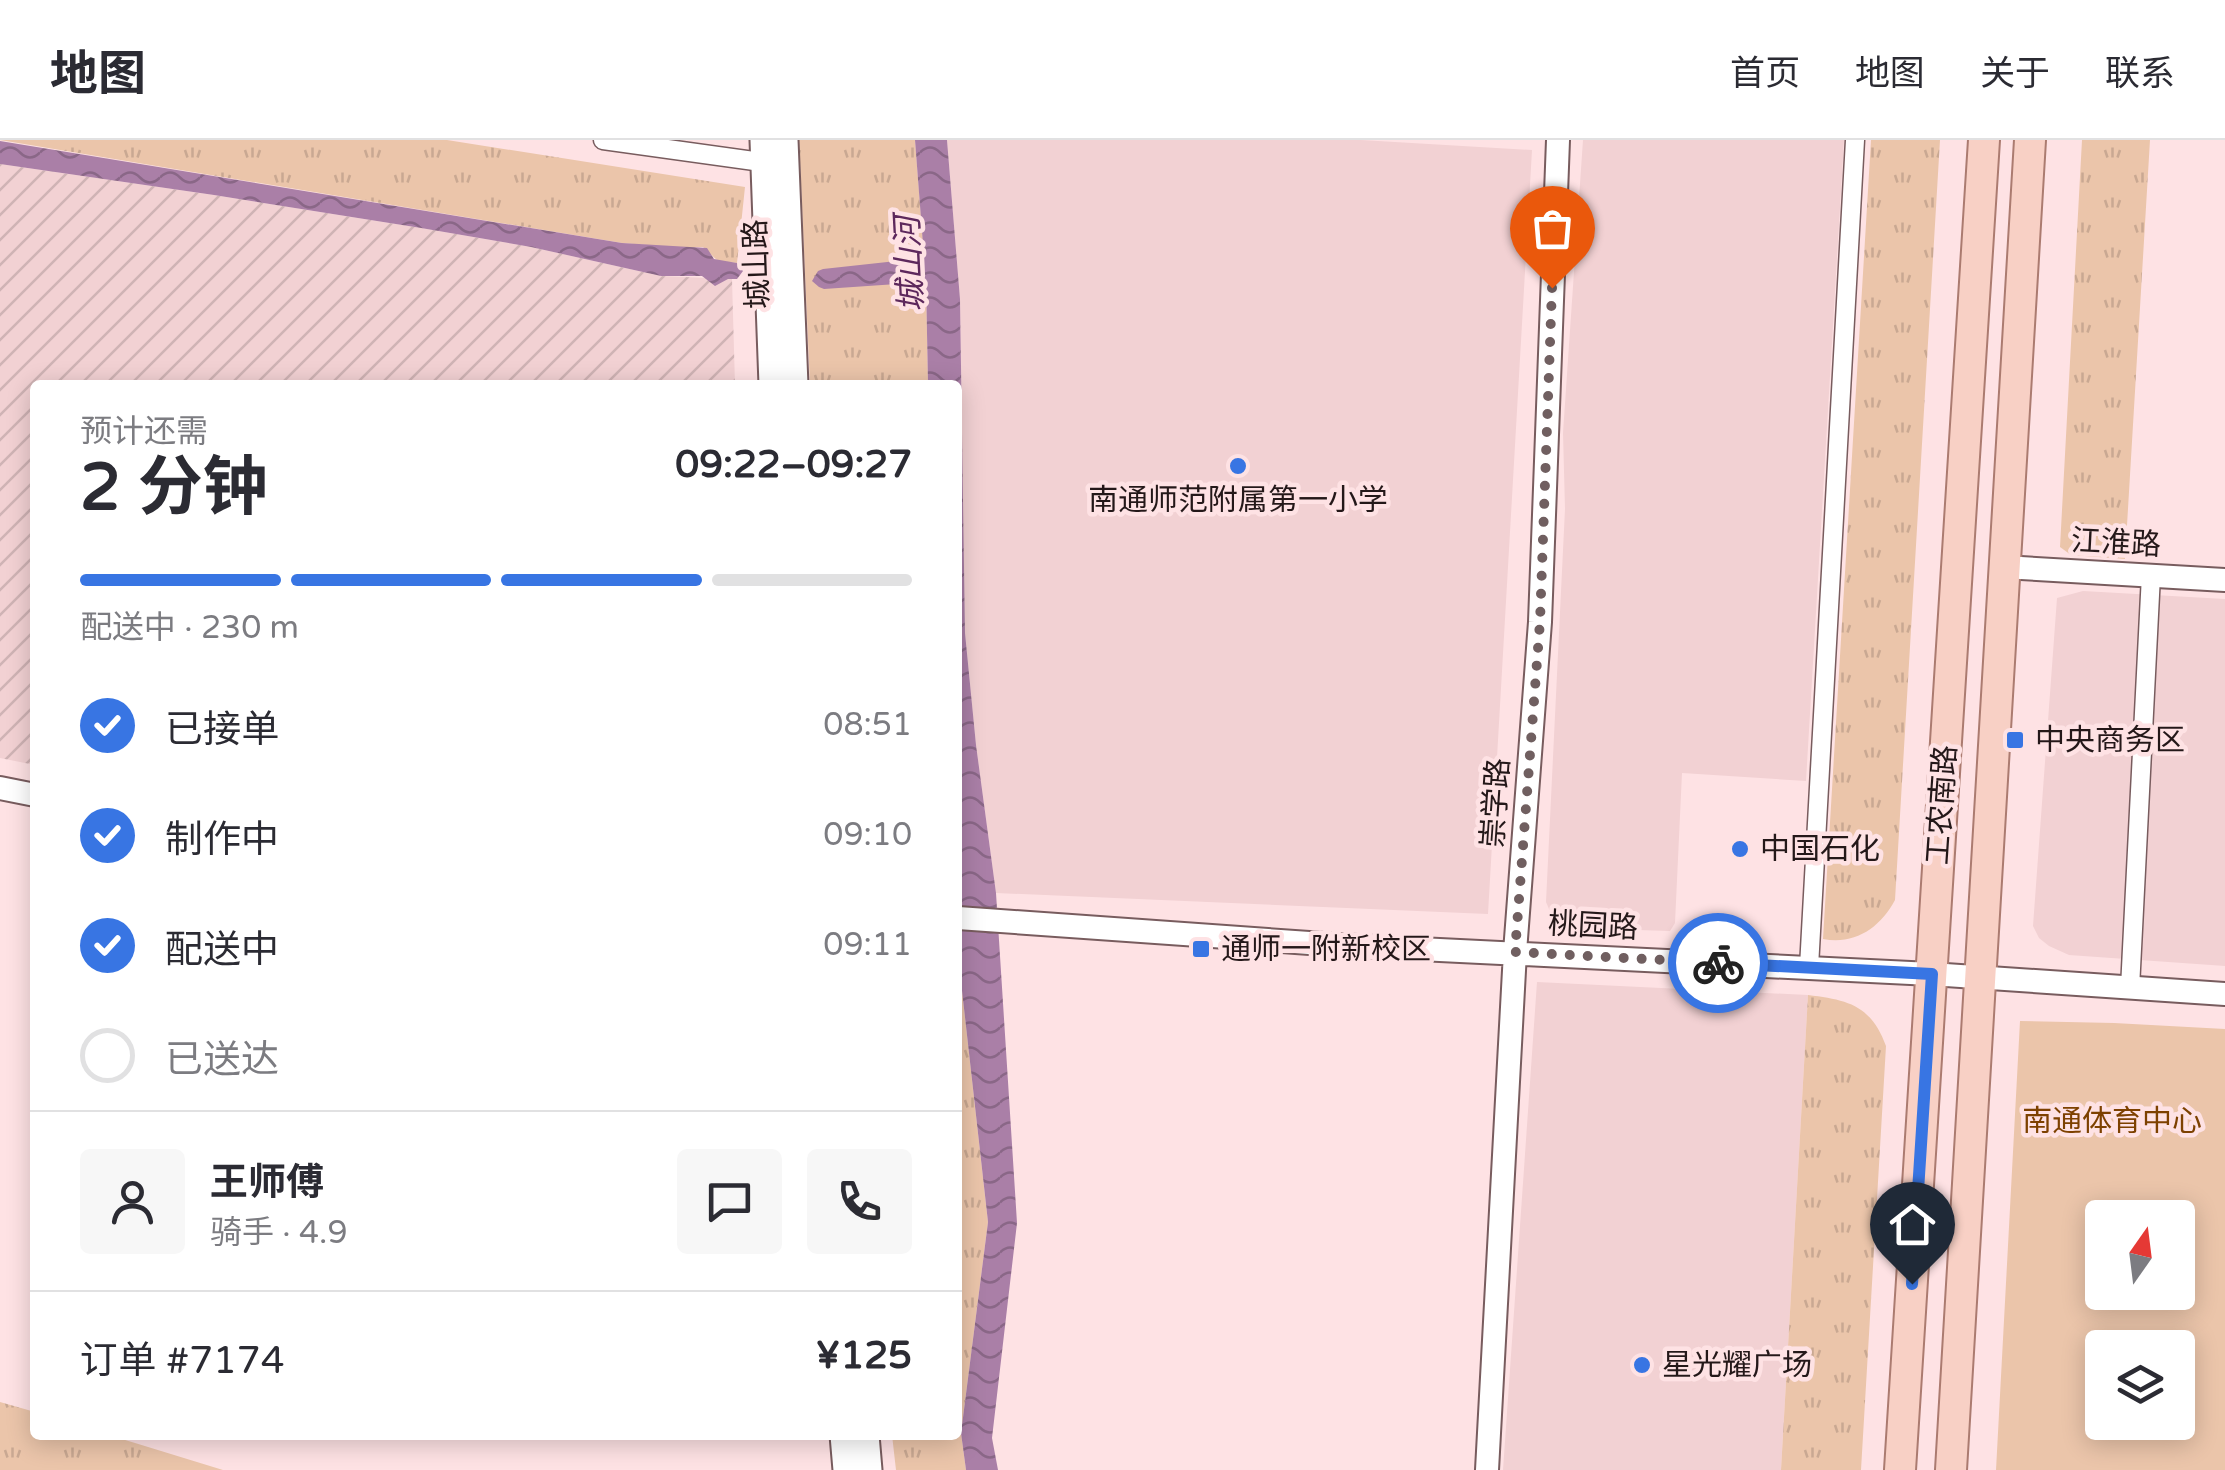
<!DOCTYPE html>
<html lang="zh">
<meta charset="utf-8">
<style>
:root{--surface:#fff;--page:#f7f7f7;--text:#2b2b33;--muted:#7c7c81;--line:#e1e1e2;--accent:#3875e3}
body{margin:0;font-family:"Varela Round","Noto Sans SC",sans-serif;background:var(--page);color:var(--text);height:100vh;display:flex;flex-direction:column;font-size:38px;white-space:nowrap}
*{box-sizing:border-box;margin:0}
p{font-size:32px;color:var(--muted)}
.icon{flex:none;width:55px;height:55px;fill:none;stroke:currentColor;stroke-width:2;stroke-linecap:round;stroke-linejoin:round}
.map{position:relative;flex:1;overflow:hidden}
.panel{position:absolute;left:30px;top:240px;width:932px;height:1060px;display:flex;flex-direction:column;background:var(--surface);border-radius:10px;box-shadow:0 5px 25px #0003}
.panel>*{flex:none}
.needle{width:65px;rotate:14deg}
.tools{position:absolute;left:2085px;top:1060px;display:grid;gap:20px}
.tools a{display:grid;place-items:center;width:110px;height:110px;border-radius:10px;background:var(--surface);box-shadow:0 5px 25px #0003;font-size:50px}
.pin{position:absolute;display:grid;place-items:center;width:85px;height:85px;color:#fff;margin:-102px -42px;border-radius:50% 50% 50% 0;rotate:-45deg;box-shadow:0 0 10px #0007}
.pin .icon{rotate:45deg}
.courier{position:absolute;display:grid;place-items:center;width:100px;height:100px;margin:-50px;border:8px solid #3875e3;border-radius:50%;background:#fff;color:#222;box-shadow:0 2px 12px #0007}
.headline em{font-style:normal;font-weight:700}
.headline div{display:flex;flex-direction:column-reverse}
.headline{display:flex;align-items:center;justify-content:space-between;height:170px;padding:0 50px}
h1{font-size:65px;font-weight:700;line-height:75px}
.bar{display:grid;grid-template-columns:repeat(4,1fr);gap:15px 10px;align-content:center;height:120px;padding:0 50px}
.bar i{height:12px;border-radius:8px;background:var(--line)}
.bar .on{background:var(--accent)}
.bar p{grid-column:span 4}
.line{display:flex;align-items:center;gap:25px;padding:0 50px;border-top:2px solid var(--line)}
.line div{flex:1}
.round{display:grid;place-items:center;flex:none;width:105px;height:105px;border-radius:10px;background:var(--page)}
ol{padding:0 50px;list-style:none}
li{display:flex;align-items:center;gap:30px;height:110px}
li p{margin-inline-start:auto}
li .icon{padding:10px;border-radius:50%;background:var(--accent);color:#fff;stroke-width:4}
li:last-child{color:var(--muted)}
li i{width:55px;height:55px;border:5px solid var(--line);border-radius:50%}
header{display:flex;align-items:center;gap:60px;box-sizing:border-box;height:140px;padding:0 50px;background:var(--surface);border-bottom:2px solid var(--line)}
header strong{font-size:48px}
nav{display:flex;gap:55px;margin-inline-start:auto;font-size:35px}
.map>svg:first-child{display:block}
.built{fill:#f2d1d3}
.industrial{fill:url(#industrial-furrows)}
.grass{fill:url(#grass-tufts)}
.green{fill:#ebc5aa;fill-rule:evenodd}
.water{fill:url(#water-waves)}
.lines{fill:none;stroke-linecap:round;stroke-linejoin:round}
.minor-casing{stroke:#785c5e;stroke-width:21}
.tertiary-casing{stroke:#785c5e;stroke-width:26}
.secondary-casing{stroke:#785c5e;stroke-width:29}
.primary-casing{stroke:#ab7b70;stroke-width:34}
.minor{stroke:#fff;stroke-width:18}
.tertiary{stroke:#fff;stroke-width:22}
.secondary{stroke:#fff;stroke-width:25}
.primary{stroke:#f8d0c5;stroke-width:30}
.done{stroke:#705f60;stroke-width:10;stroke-dasharray:0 18}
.route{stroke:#3875e3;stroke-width:12}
.poi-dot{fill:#3875e3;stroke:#fee2e4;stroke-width:4}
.labels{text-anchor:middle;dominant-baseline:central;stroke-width:9;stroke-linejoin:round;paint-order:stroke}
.street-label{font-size:30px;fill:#241819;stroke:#fee2e4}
.poi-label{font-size:30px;fill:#241819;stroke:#fee2e4;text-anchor:start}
.park-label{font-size:30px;fill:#7d4100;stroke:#fee2e4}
.water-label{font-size:32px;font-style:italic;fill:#5d285c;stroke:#fee2e4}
</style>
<header>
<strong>地图</strong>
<nav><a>首页</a><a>地图</a><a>关于</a><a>联系</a></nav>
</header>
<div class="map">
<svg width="2225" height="1330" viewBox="0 0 2225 1330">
<defs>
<pattern id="industrial-furrows" width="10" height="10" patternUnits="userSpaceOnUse" patternTransform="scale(2.5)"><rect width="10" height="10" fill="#f2d1d3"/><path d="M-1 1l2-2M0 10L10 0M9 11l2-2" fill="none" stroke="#cfb3b5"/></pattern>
<pattern id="grass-tufts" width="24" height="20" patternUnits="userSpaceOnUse" patternTransform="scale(2.5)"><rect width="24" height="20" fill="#ebc5aa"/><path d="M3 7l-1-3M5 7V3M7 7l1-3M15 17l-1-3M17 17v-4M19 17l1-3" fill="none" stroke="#c9a892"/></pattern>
<pattern id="water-waves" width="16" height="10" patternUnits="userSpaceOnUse" patternTransform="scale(2.5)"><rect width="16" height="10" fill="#aa7fa7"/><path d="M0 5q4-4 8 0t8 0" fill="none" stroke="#8a6787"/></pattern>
</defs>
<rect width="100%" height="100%" fill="#fee2e4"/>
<path class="built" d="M947 0H1361L1532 10 1488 774 996 753 976 605 965 493 960 159Z
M1583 0H1844L1806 641 1682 633 1675 783 1670 791 1573 788 1552 776 1546 762 1565 369 1563 293Z
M2083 451 2225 459V826L2069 815 2049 806 2039 798 2033 786 2057 458Z
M1537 842 1808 855 1781 1330H1503Z"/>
<path class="industrial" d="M0 24 214 55 421 88 531 107 661 136 732 139 735 245H35V625L0 618Z"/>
<path class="grass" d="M0 0H447L745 47 737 123 718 121 703 107 683 108 622 103Z
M799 0H915L926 141 928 245H810Z
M1871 0H1940L1895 760C1880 788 1855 805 1823 799Z
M2082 0H2150L2125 419 2071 415 2060 407Z
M958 815 988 1082 961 1293 966 1330H896L892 1295H958Z
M1808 855C1848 860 1871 865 1886 906L1861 1330H1781Z
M0 1262 35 1272V1295H109L223 1330H0Z"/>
<path class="green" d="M2020 881 2114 883 2225 889V1330H1996ZM2102 1078H2178V1152H2102ZM2102 1208H2178V1282H2102Z"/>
<path class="water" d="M915 0H947L960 159 965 493 976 605 996 753 1017 1083 992 1298 998 1330H966L961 1293 988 1082 958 815V245H928L926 142 824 149 819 147 812 141 818 131 823 129 924 118Z
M0 1 622 103 707 108 714 119 737 123 743 131 737 139H728L715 146 702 136H661L531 107 421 88 214 55 0 24Z"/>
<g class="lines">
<g class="minor-casing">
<path id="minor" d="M603 0 776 24
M1809 827 1855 0
M2130 848 2151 435"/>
</g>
<g class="tertiary-casing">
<path id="tertiary" d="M2003 427 2225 440
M0 648 35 655
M958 778 1338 805 1931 834 2225 854
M1487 1330 1515 812 1540 482 1558 0"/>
</g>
<g class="secondary-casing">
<path id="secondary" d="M763 0 772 245
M785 0 795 245
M843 1295 846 1330
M866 1295 869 1330"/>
</g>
<g class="primary-casing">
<path id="primary" d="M1900 1330 1984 0
M1951 1330 2030 0"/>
</g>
<use href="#minor" class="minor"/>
<use href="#tertiary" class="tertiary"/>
<use href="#secondary" class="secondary"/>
<use href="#primary" class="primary"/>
</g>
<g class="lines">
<path class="done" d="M1552 148 1540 482 1515 812 1718 823"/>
<path class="route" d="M1718 823 1932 834 1912 1144"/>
</g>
<g class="poi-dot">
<circle cx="1238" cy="326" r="10"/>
<rect x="2005" y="590" width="20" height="20" rx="5"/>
<circle cx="1740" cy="709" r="10"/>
<rect x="1191" y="799" width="20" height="20" rx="5"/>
<circle cx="1642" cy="1225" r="10"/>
</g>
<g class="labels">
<g class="street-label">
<text transform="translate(757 124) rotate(-92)">城山路</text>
<text transform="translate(2116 403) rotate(3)">江淮路</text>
<text transform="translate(1496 663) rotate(-86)">崇学路</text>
<text transform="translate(1942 665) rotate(-86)">工农南路</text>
<text transform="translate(1593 786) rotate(3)">桃园路</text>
</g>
<g class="poi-label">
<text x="1238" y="360" text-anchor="middle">南通师范附属第一小学</text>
<text x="2035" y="600">中央商务区</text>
<text x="1760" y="709">中国石化</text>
<text x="1221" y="809">通师一附新校区</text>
<text x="1662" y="1225">星光耀广场</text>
</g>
<g class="park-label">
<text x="2112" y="981">南通体育中心</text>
</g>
<g class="water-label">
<text transform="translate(910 124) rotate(-93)">城山河</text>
</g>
</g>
</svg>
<div class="tools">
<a><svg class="needle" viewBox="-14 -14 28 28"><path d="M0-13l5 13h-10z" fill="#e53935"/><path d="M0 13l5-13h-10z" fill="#7c7c81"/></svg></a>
<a><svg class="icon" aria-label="layers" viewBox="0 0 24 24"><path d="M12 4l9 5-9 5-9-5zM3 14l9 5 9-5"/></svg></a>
</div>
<div class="pin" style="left:1552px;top:148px;background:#ea580c"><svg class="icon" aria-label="bag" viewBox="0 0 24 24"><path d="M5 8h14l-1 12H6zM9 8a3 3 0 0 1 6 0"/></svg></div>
<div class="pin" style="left:1912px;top:1144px;background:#1f2937"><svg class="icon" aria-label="home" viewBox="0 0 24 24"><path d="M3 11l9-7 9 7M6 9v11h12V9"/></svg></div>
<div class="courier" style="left:1718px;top:823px"><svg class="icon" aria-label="bike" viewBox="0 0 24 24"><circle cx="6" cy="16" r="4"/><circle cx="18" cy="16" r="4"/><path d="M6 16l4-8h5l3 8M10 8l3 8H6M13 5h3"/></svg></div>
<section class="panel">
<div class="headline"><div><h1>2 分钟</h1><p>预计还需</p></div><em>09:22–09:27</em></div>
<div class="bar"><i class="on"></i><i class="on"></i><i class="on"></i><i></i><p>配送中 · 230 m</p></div>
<ol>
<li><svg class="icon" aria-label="check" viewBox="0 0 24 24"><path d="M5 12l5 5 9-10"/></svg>已接单<p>08:51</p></li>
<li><svg class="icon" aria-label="check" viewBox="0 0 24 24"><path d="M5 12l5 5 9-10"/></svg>制作中<p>09:10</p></li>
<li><svg class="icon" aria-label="check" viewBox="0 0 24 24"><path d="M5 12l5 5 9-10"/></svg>配送中<p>09:11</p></li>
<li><i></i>已送达</li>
</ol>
<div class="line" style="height:180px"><a class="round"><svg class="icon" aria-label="person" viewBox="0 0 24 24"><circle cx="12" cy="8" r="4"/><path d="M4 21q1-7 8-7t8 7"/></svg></a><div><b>王师傅</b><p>骑手 · 4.9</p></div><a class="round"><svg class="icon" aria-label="chat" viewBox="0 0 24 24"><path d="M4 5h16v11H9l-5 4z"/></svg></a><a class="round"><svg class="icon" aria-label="phone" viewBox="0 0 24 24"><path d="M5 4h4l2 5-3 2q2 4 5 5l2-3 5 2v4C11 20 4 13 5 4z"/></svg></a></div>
<div class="line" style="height:130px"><div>订单 #7174</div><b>¥125</b></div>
</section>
</div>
